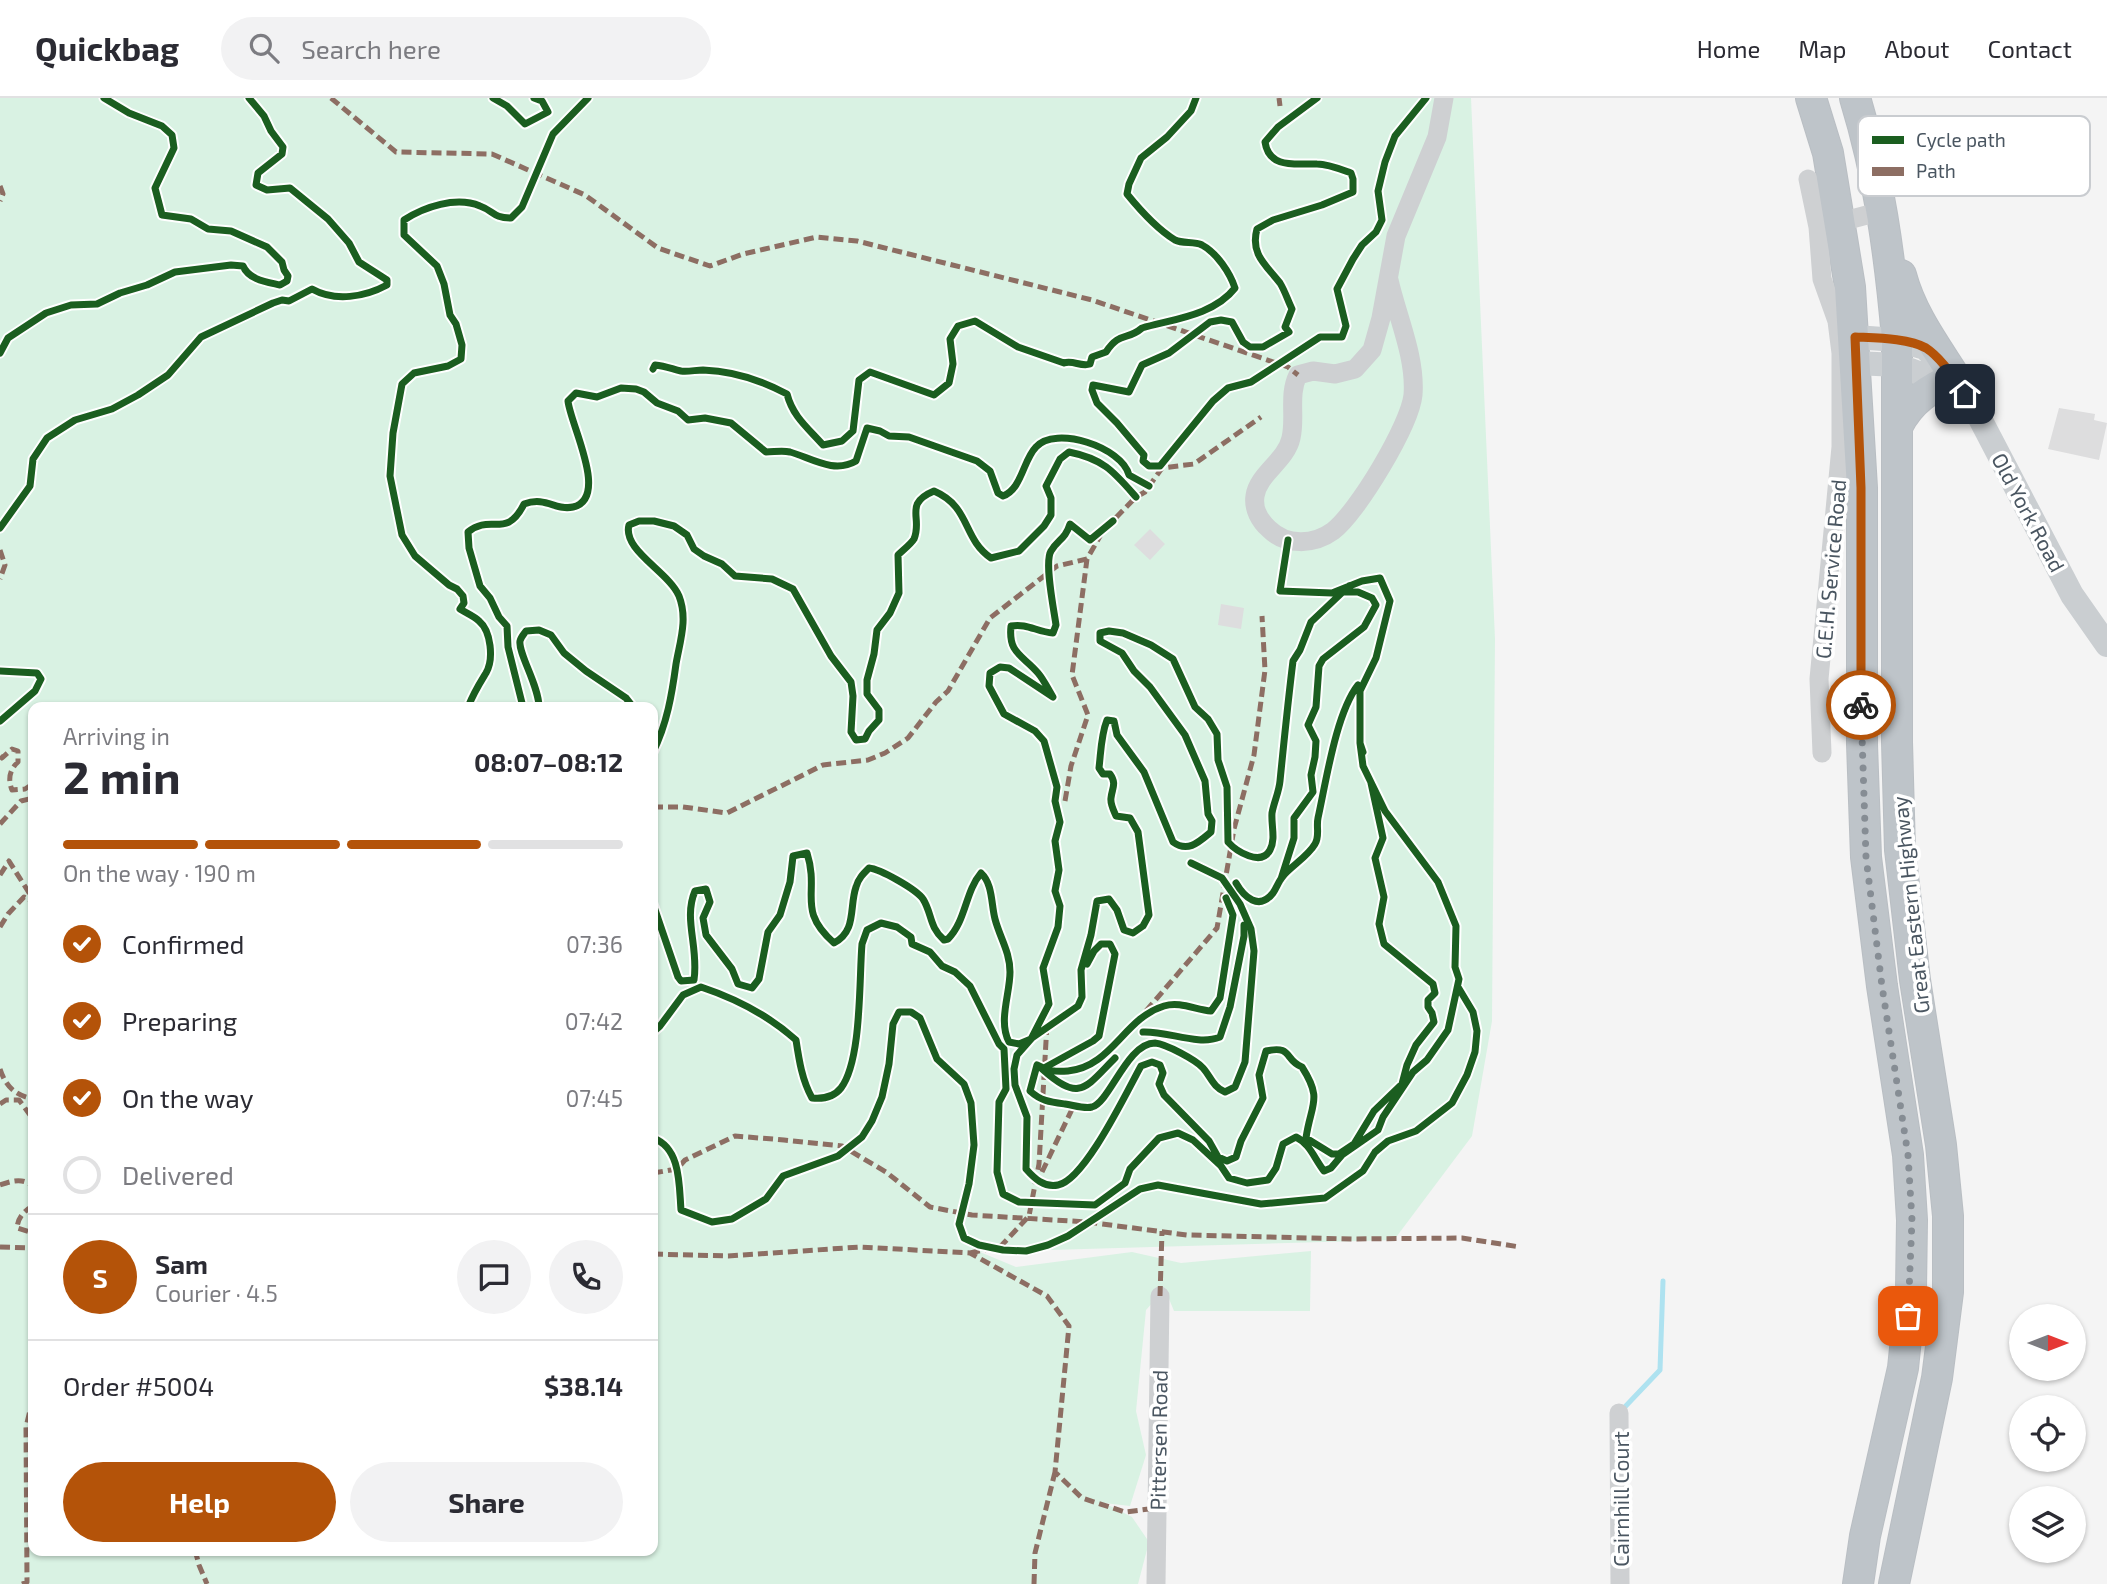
<!DOCTYPE html>
<meta charset="utf-8">
<style>
:root{--surface:#fff;--page:#f2f2f3;--text:#2b2b33;--muted:#7c7c81;--line:#e1e1e2;--accent:#b45309}
body{margin:0;font-family:"Exo 2",sans-serif;background:var(--page);color:var(--text);height:100vh;display:flex;flex-direction:column;font-size:26px;white-space:nowrap}
*{box-sizing:border-box;margin:0}
p{font-size:23px;color:var(--muted)}
.icon{flex:none;width:38px;height:38px;fill:none;stroke:currentColor;stroke-width:2;stroke-linecap:round;stroke-linejoin:round}
.map{position:relative;flex:1;overflow:hidden}
.side{position:absolute;left:28px;top:604px;width:630px;height:854px;display:flex;flex-direction:column;background:var(--surface);border-radius:14px;box-shadow:0 2px 5px #0004}
.side>*{flex:none}
.needle{width:46px;rotate:90deg}
.buttons{position:absolute;left:2009px;top:1206px;display:grid;gap:14px}
.buttons a{display:grid;place-items:center;width:77px;height:77px;border-radius:50%;background:var(--surface);box-shadow:0 2px 5px #0004;font-size:35px}
.pin{position:absolute;display:grid;place-items:center;width:60px;height:60px;color:#fff;margin:-30px;border-radius:14px;box-shadow:0 4px 10px #0006}
.courier{position:absolute;display:grid;place-items:center;width:70px;height:70px;margin:-35px;border:5px solid #b45309;border-radius:50%;background:#fff;color:#222;box-shadow:0 2px 9px #0007}
.overview em{font-style:normal;font-weight:700}
.overview div{display:flex;flex-direction:column-reverse}
.overview{display:flex;align-items:center;justify-content:space-between;height:119px;padding:0 35px}
h1{font-size:46px;font-weight:700;line-height:52px}
.bar{display:grid;grid-template-columns:repeat(4,1fr);gap:10px 7px;align-content:center;height:84px;padding:0 35px}
.bar i{height:9px;border-radius:5px;background:var(--line)}
.bar .on{background:var(--accent)}
.bar p{grid-column:span 4}
.line{display:flex;align-items:center;gap:18px;padding:0 35px;border-top:2px solid var(--line)}
.line div{flex:1}
.round{display:grid;place-items:center;flex:none;width:74px;height:74px;border-radius:37px;background:var(--page)}
ol{padding:0 35px;list-style:none}
li{display:flex;align-items:center;gap:21px;height:77px}
li p{margin-inline-start:auto}
li .icon{padding:7px;border-radius:50%;background:var(--accent);color:#fff;stroke-width:4}
li:last-child{color:var(--muted)}
li i{width:38px;height:38px;border:4px solid var(--line);border-radius:50%}
.action{display:flex;gap:14px;margin-top:auto;padding:14px 35px}
.action a{flex:1;height:80px;border-radius:42px;background:var(--accent);color:#fff;font-size:28px;font-weight:700;line-height:80px;text-align:center}
.action a+a{background:var(--page);color:var(--text)}
header{display:flex;align-items:center;gap:42px;box-sizing:border-box;height:98px;padding:0 35px;background:var(--surface);border-bottom:2px solid var(--line)}
header strong{font-size:33px}
nav{display:flex;gap:38px;margin-inline-start:auto;font-size:24px}
.search{width:490px;height:63px;background:var(--page);display:flex;align-items:center;gap:18px;box-sizing:border-box;padding:0 24px;border-radius:38px;color:var(--muted);font-size:26px}
.map>svg:first-child{display:block}
.green{fill:#d9f2e3;fill-rule:evenodd}
.lines{fill:none;stroke-linecap:round;stroke-linejoin:round}
.stream{stroke:#aee2f0;stroke-width:5}
.building{fill:#ddddde}
.highway-casing{stroke:#b9bec3;stroke-width:32}
.minor{stroke:#ced0d2;stroke-width:19}
.major{stroke:#caced1;stroke-width:24}
.highway{stroke:#bec4c9;stroke-width:30}
.quiet{stroke:#8d6e63;stroke-width:5;stroke-dasharray:10 5;stroke-linecap:butt}
.cycleway-casing{stroke:#fff;stroke-width:11}
.cycleway{stroke:#1b5e20;stroke-width:7}
.done{stroke:#868d94;stroke-width:7;stroke-dasharray:0 12.6}
.route{stroke:#b45309;stroke-width:9}
.labels{text-anchor:middle;dominant-baseline:central;stroke-width:7;stroke-linejoin:round;paint-order:stroke}
.street-label{font-size:21px;fill:#4a5661;stroke:#fff}
.key{fill:#fff;stroke:#c9ccd0;stroke-width:2}
.key-label{font-size:19px;fill:#4a5661}
</style>
<header>
<strong>Quickbag</strong>
<div class="search"><svg class="icon" aria-label="search" viewBox="0 0 24 24"><circle cx="10" cy="10" r="6"/><path d="M15 15l6 6"/></svg>Search here</div>
<nav><a>Home</a><a>Map</a><a>About</a><a>Contact</a></nav>
</header>
<div class="map">
<svg width="2107" height="1486" viewBox="0 0 2107 1486">
<rect width="100%" height="100%" fill="#f4f4f4"/>
<path class="green" d="M0 0H1471L1495 541 1492 923 1472 1038 1394 1142 980 1154 1016 1169 1132 1154 1181 1165 1311 1153 1310 1213H1174L1165 1191 1146 1212 1136 1313 1146 1357 1130 1408 1104 1405 1132 1419 1149 1444 1138 1486H0ZM33 609H653V1452H33Z"/>
<g class="lines">
<path class="stream" d="M1621 1313 1660 1272 1663 1183"/>
</g>
<path class="building" d="M2059 310 2095 316 2094 322 2107 325 2099 362 2048 351Z
M1150 431 1165 446 1150 462 1134 447Z
M1221 506 1244 510 1241 531 1218 527Z"/>
<g class="lines">
<g class="highway-casing">
<path id="highway" d="M1811 0 1828 55 1850 189 1862 390V646L1866 759 1882 888 1908 1057 1912 1122 1911 1192 1903 1270 1865 1438 1858 1486
M1855 0C1879 78 1890 158 1897 240V644L1900 752 1915 882 1941 1047 1948 1118V1194L1937 1280 1894 1486
M1898 327C1911 302 1929 291 1955 279 1934 246 1911 215 1901 177"/>
</g>
<path class="minor" d="M1808 81 1818 129 1822 181 1837 223 1841 255V349L1819 581 1822 655
M1829 127 1882 113
M1389 182C1397 218 1416 259 1413 297 1410 327 1357 415 1333 433 1314 447 1286 448 1269 431 1260 423 1253 411 1255 398 1258 376 1286 363 1291 340 1296 319 1288 297 1298 277L1313 273 1335 276 1355 271 1372 252 1381 220 1396 138 1437 39 1444 0
M1619 1315 1620 1486
M1156 1486 1160 1198"/>
<path class="major" d="M1855 239 1897 242 1925 250 1955 279 1976 313 2072 497 2107 547
M1856 265 1897 267 1932 280 1955 279"/>
<use href="#highway" class="highway"/>
<path class="quiet" d="M331 0 396 54 492 56 585 97 658 150 710 168 743 156 817 139 857 143 1092 202 1288 269 1298 277
M1279 0 1280 8
M0 88 3 96 0 103
M0 452 5 467 0 481
M0 658 2 660 12 651 18 653V664C9 672 8 682 12 692L25 691 33 686
M1065 703 1071 668 1088 617 1072 577 1087 461 1103 433 1136 399 1145 394 1162 370 1194 366 1261 319
M653 709H683L727 715 823 667 868 662 885 655 908 640 936 604 948 593 990 520 1057 468 1087 461
M0 726 21 703 33 700
M0 777 9 763 33 801
M0 829 8 816 24 799 30 802 33 810
M1146 913 1217 830 1234 731 1254 657 1265 572 1262 518
M0 971C6 989 15 997 33 1001
M0 1006 6 1002H19L33 1021
M1042 1074 1075 1005
M653 1075 677 1071 685 1062 735 1038 784 1042 842 1048 886 1074 930 1109 972 1117 1087 1124 1187 1137 1352 1141 1462 1140 1520 1149
M0 1087C11 1083 24 1079 33 1089
M33 1108C24 1113 18 1119 17 1130L33 1135
M0 1149 33 1150
M970 1155 1001 1148 1029 1118 1039 1066 1047 926
M653 1156 728 1158 860 1149 970 1155 1047 1198 1069 1228 1055 1374 1082 1400 1125 1414 1157 1410
M1160 1198 1162 1133
M195 1452 199 1467 207 1486
M22 1486 27 1484 26 1329 33 1300
M1034 1486 1035 1455 1055 1374"/>
<g class="cycleway-casing">
<path id="cycleway" d="M493 0 507 8 525 26 548 14 542 3 534 0
M1317 0 1278 29 1265 44C1269 72 1298 65 1317 66 1328 66 1340 71 1351 75L1353 81V94L1322 107 1273 122 1257 131C1250 156 1266 167 1280 185 1285 193 1288 203 1292 211L1285 229 1289 234 1263 249H1250L1243 244 1232 224 1221 222 1210 224 1169 255 1142 267 1129 294 1093 287 1092 292 1097 305 1117 325 1144 357 1143 363 1149 368H1160L1213 303 1228 290 1251 284 1320 239H1342L1346 228 1337 191 1353 161 1362 147 1376 134 1382 122 1378 93 1385 64 1395 38 1426 0
M0 255 8 240 46 215 71 207 97 206 120 195 147 187 175 174 231 167 243 168C249 182 267 184 280 187L287 183 288 178 284 172 282 164 267 149 231 133 208 131 191 121 162 117 155 90 174 50 172 37 162 28 129 15 104 0
M653 271 655 267C666 268 672 271 681 273 688 274 696 272 703 272 733 273 761 282 787 296 793 319 808 330 823 347L842 343 853 333 859 282 870 274 934 297 949 285 953 266 950 241 958 228 975 223 1018 249 1064 265C1073 262 1081 269 1090 266L1092 259 1106 254C1120 233 1127 243 1142 230 1174 221 1214 217 1235 190 1230 175 1217 155 1202 147 1194 143 1183 146 1175 142 1157 131 1140 112 1127 96L1129 86 1141 60 1167 39 1191 13 1196 0
M0 430 30 388 33 361 47 340 75 322 112 311 138 297 168 277 201 239 273 205 282 202 289 203 312 191C335 204 365 199 387 187V182L359 164 349 145 328 121 290 90 267 92 256 87 258 75 282 56 283 49 271 33 264 18 249 0
M1288 442 1280 493 1332 495 1362 483 1380 480 1390 503 1376 560 1360 593V645L1363 654
M1349 488 1311 524 1300 552 1293 563C1288 603 1284 643 1280 683 1279 694 1274 704 1272 715 1271 727 1276 741 1270 752 1261 769 1236 753 1228 744L1227 689 1218 662 1217 636 1208 621 1195 609 1173 561 1151 547 1123 535 1109 533 1100 535V543L1122 555 1134 573 1150 589 1185 637 1205 683 1208 716 1212 723 1211 734C1199 744 1188 755 1173 744L1144 674 1117 637 1114 623 1107 622C1101 637 1101 653 1099 670L1103 676H1110C1117 686 1112 690 1111 700 1110 706 1114 713 1116 718L1130 720 1138 734 1149 817 1143 828 1133 835 1124 832 1117 812 1109 801 1097 803 1091 837 1081 872 1082 899 1078 908 1032 940 1017 957 1014 971 1015 987 1027 1019 1026 1071C1034 1080 1044 1090 1058 1087 1085 1082 1127 993 1141 968L1152 964 1160 967 1163 975 1159 986 1164 997 1209 1043 1218 1059 1227 1063 1236 1059 1241 1043 1263 1000 1259 977 1266 953C1293 947 1284 962 1302 969 1323 1002 1311 1005 1306 1040L1332 1056H1339L1354 1046 1374 1013 1402 986 1407 967 1416 947 1434 924 1432 915 1428 909V902L1435 895 1433 886 1384 846 1379 826 1384 799 1375 760 1383 740 1371 685
M0 573 37 575 41 581 35 593 0 623
M468 609C474 594 478 588 486 575 494 561 491 533 479 523 474 518 466 515 460 511L464 505 463 498 457 491 449 487 415 458 402 437 390 378 393 335 402 286 414 275 448 268 461 261 462 247 456 226 450 217 444 186 437 168 404 137V122C424 109 456 98 480 108 494 113 493 120 511 120L522 109 553 36 588 0
M523 609 508 549 507 528 499 519 490 500 480 488 469 450 468 434C491 415 506 442 524 406 546 398 556 413 573 409 610 400 570 326 568 303L576 295 597 299 621 290 636 291 644 294 657 305 678 313 688 322 705 320 731 325 766 354C774 354 782 352 790 354 811 360 834 376 856 363L867 330 880 333 889 338 909 339 977 363 990 373 998 395 1003 398C1022 391 1023 362 1036 349 1055 327 1122 349 1129 377L1149 388
M539 609C539 588 518 555 520 543 521 539 524 536 526 533L539 532 551 537 564 555 586 573 626 600 633 609
M653 654C667 626 672 596 676 566 680 543 688 521 679 498 669 474 622 452 629 427L639 423H654L674 428 687 437 694 451 704 458 722 466 735 478 772 481 793 491 831 558 851 584 853 598 851 634 856 642 865 641 869 633 879 622V612L867 596V582L874 556 877 532 890 515 899 495 898 457C902 453 911 446 914 441 923 420 903 406 934 393 971 409 962 440 991 460L1019 453 1044 428 1051 417V400L1046 388 1060 361 1069 354C1104 361 1114 374 1136 399
M1281 781 1294 740V720L1313 694 1311 677 1315 659 1316 643 1308 627 1316 609 1319 568 1323 561 1364 529 1376 507 1372 500 1358 494H1342
M1236 785C1244 799 1259 813 1273 795 1277 789 1279 782 1284 777 1293 767 1308 758 1315 746 1320 738 1316 729 1318 720 1326 684 1336 615 1358 587
M653 806 678 879 681 883 694 882C699 849 683 821 695 793L706 791 710 804 703 820 706 837 732 871 738 886 752 890 759 881 768 834 780 817 790 784 793 758 807 755C820 796 796 811 834 845 857 833 849 809 856 789 858 781 863 776 869 770 880 771 916 791 923 801 932 815 929 829 944 842L948 841C966 823 965 794 981 775 993 786 991 806 995 821 1000 840 1010 854 1010 874 1010 896 998 923 1009 944L1019 946 1031 941 1049 906 1043 870 1058 829 1060 808 1055 793 1059 772 1055 743 1060 724 1055 703 1057 689 1044 643 1035 633 1004 616 989 588 990 575 1000 569 1009 570 1053 599C1048 591 1044 582 1038 575 1023 557 1008 556 1011 528 1027 525 1037 534 1053 535L1056 527C1054 512 1044 464 1051 453 1058 441 1065 442 1070 426L1090 442 1113 423
M653 934 660 928 683 897 701 889C737 901 768 917 796 942 799 962 802 982 812 1000 822 1001 834 999 841 990 862 962 859 881 862 846L867 832 881 825 897 829 911 839 912 846 930 854 942 868 955 874 970 888 999 946 1004 951 1006 991 999 1004 997 1074 1003 1096 1019 1104 1095 1107 1125 1085 1130 1071 1159 1040 1178 1035 1193 1042 1221 1068 1229 1080 1247 1085 1268 1082 1276 1070 1283 1046 1296 1039C1310 1046 1314 1060 1324 1073L1331 1070 1342 1057 1378 1032 1383 1019 1413 974 1427 962 1448 932 1459 881 1455 869 1456 828 1438 784 1385 713 1363 668 1360 645
M1143 934C1168 933 1198 948 1220 939L1230 909 1244 838V827
M1037 967 1030 993C1041 1003 1050 1004 1065 1006 1073 1007 1084 1011 1092 1009 1110 1004 1127 945 1155 945 1166 946 1196 962 1203 970 1211 979 1213 989 1225 994L1235 989 1245 964 1254 853 1251 831 1240 806 1222 780 1191 765
M1037 967C1049 973 1054 974 1068 973 1112 969 1124 920 1164 908 1180 903 1196 912 1211 913L1220 900 1233 817 1226 800
M1044 970 1093 943 1099 938 1115 856 1110 846H1101L1094 853 1087 866
M1042 971C1080 1005 1085 990 1115 960
M653 1040C681 1050 679 1087 681 1112L712 1124 732 1121 766 1101 783 1078 838 1058 862 1039 872 1023 882 999 889 966 893 926 899 914H911L920 920 937 961 964 986 971 1005 974 1047 969 1086 959 1126 964 1140 979 1147 1003 1152 1026 1153 1048 1147 1068 1138 1140 1091 1158 1087 1261 1106 1325 1100 1363 1073 1375 1054 1388 1043 1416 1033 1452 1005 1467 977 1475 954 1477 933 1473 914 1458 889"/>
</g>
<use href="#cycleway" class="cycleway"/>
</g>
<g class="lines">
<path class="done" d="M1861 607 1866 759 1882 888 1908 1057 1912 1122 1908 1218"/>
<path class="route" d="M1861 607V390L1855 239C1875 240 1909 240 1926 250 1940 259 1956 282 1965 296"/>
</g>
<g class="labels">
<g class="street-label">
<text transform="translate(2029 414) rotate(62)">Old York Road</text>
<text transform="translate(1830 471) rotate(-85)">G.E.H. Service Road</text>
<text transform="translate(1910 807) rotate(-96)">Great Eastern Highway</text>
<text transform="translate(1158 1342) rotate(-89)">Pittersen Road</text>
<text transform="translate(1620 1401) rotate(-90)">Cairnhill Court</text>
</g>
</g>
<rect x="1858" y="18" width="232" height="80" rx="10" class="key"/>
<rect x="1872" y="38" width="32" height="8" fill="#1b5e20"/>
<rect x="1872" y="69" width="32" height="9" fill="#8d6e63"/>
<g class="key-label">
<text x="1916" y="49">Cycle path</text>
<text x="1916" y="80">Path</text>
</g>
</svg>
<div class="buttons">
<a><svg class="needle" viewBox="-14 -14 28 28"><path d="M0-13l5 13h-10z" fill="#e53935"/><path d="M0 13l5-13h-10z" fill="#7c7c81"/></svg></a>
<a><svg class="icon" aria-label="locate" viewBox="0 0 24 24"><circle cx="12" cy="12" r="6"/><path d="M12 2v4M12 18v4M2 12h4M18 12h4"/></svg></a>
<a><svg class="icon" aria-label="layers" viewBox="0 0 24 24"><path d="M12 4l9 5-9 5-9-5zM3 14l9 5 9-5"/></svg></a>
</div>
<div class="pin" style="left:1908px;top:1218px;background:#ea580c"><svg class="icon" aria-label="bag" viewBox="0 0 24 24"><path d="M5 8h14l-1 12H6zM9 8a3 3 0 0 1 6 0"/></svg></div>
<div class="pin" style="left:1965px;top:296px;background:#1f2937"><svg class="icon" aria-label="home" viewBox="0 0 24 24"><path d="M3 11l9-7 9 7M6 9v11h12V9"/></svg></div>
<div class="courier" style="left:1861px;top:607px"><svg class="icon" aria-label="bike" viewBox="0 0 24 24"><circle cx="6" cy="16" r="4"/><circle cx="18" cy="16" r="4"/><path d="M6 16l4-8h5l3 8M10 8l3 8H6M13 5h3"/></svg></div>
<section class="side">
<div class="overview"><div><h1>2 min</h1><p>Arriving in</p></div><em>08:07–08:12</em></div>
<div class="bar"><i class="on"></i><i class="on"></i><i class="on"></i><i></i><p>On the way · 190 m</p></div>
<ol>
<li><svg class="icon" aria-label="check" viewBox="0 0 24 24"><path d="M5 12l5 5 9-10"/></svg>Confirmed<p>07:36</p></li>
<li><svg class="icon" aria-label="check" viewBox="0 0 24 24"><path d="M5 12l5 5 9-10"/></svg>Preparing<p>07:42</p></li>
<li><svg class="icon" aria-label="check" viewBox="0 0 24 24"><path d="M5 12l5 5 9-10"/></svg>On the way<p>07:45</p></li>
<li><i></i>Delivered</li>
</ol>
<div class="line" style="height:126px"><b class="round" style="background:var(--accent);color:#fff">S</b><div><b>Sam</b><p>Courier · 4.5</p></div><a class="round"><svg class="icon" aria-label="chat" viewBox="0 0 24 24"><path d="M4 5h16v11H9l-5 4z"/></svg></a><a class="round"><svg class="icon" aria-label="phone" viewBox="0 0 24 24"><path d="M5 4h4l2 5-3 2q2 4 5 5l2-3 5 2v4C11 20 4 13 5 4z"/></svg></a></div>
<div class="line" style="height:91px"><div>Order #5004</div><b>$38.14</b></div>
<div class="action"><a>Help</a><a>Share</a></div>
</section>
</div>
